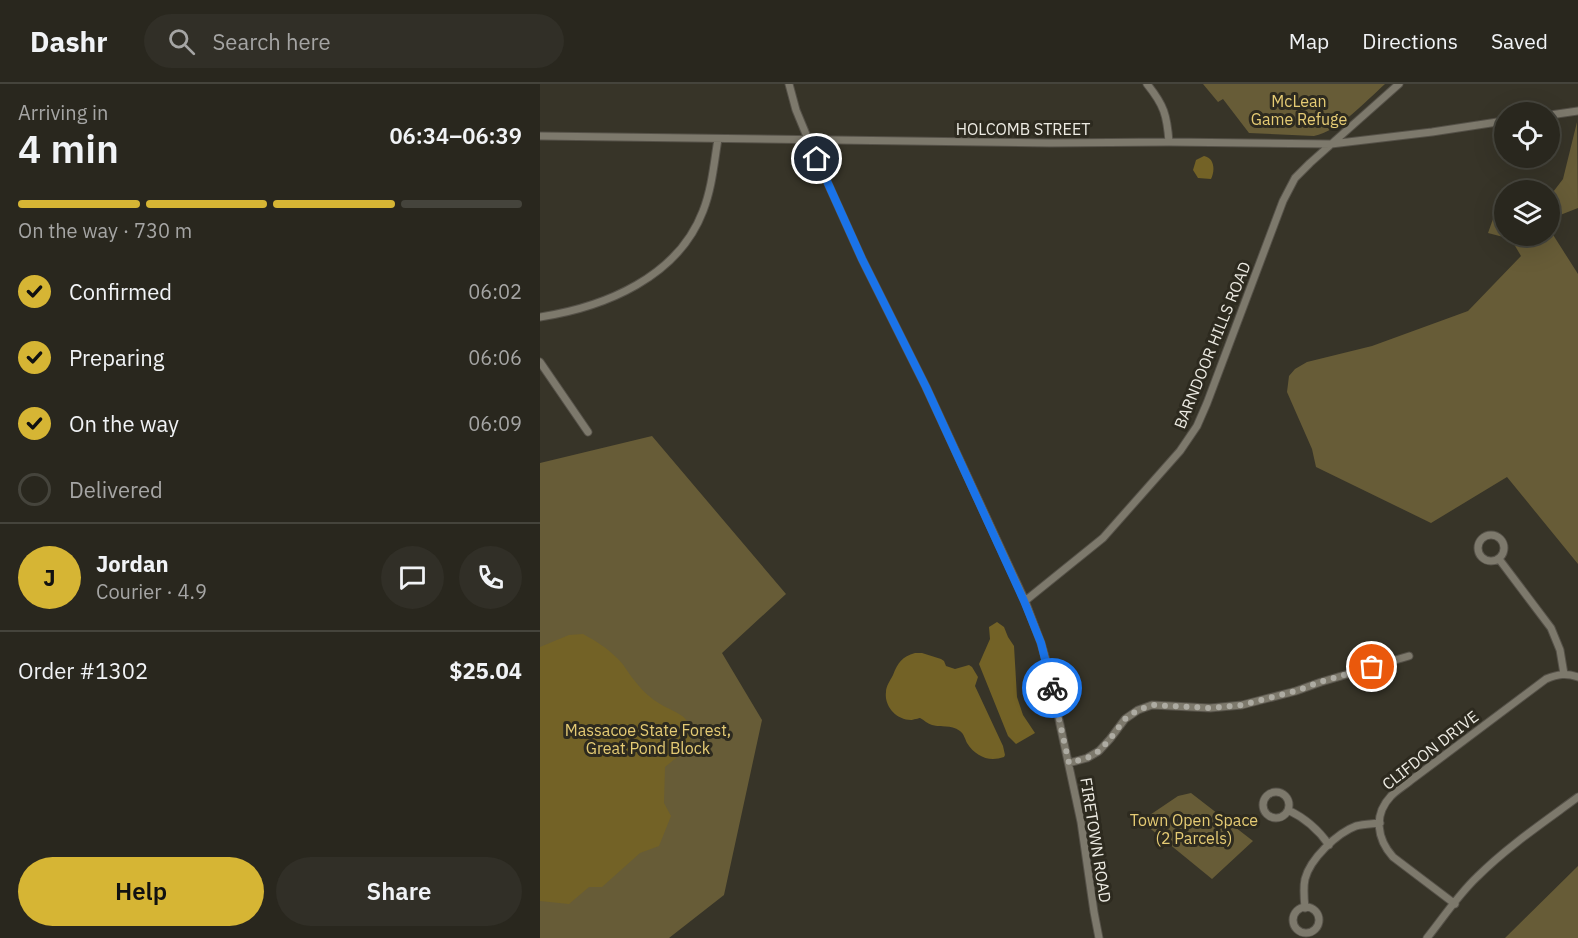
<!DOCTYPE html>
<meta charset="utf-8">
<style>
:root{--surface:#29271e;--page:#312f27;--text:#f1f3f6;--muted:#a5a5a4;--line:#45443c;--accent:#d6b534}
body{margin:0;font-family:"IBM Plex Sans",sans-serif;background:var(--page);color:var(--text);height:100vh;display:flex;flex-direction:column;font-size:22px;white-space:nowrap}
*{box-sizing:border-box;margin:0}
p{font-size:20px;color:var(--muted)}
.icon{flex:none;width:33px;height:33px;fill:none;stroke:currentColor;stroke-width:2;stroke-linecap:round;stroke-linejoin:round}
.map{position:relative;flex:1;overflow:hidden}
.sheet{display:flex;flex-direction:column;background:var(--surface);width:540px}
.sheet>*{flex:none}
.tools{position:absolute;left:954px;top:18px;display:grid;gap:12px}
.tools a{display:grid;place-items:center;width:66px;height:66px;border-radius:50%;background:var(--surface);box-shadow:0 6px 24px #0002,0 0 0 2px var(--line);font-size:30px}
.pin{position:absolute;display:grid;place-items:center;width:51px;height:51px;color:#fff;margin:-26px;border:3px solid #fff;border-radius:50%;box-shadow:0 2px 6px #0007}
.courier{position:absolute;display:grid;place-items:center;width:60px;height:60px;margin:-30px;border:4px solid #1a73e8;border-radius:50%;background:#fff;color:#222;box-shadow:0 2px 8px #0007}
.summary em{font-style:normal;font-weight:600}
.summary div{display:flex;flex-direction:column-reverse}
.summary{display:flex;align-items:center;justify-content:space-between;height:102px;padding:0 18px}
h1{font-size:39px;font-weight:600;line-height:45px}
.bar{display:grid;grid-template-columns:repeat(4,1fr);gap:9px 6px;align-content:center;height:72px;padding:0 18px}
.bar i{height:8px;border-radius:4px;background:var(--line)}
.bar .current{background:var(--accent)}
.bar p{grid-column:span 4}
.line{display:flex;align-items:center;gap:15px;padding:0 18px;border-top:2px solid var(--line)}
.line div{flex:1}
.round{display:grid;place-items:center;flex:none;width:63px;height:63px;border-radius:32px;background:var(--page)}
ol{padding:0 18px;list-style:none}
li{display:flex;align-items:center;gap:18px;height:66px}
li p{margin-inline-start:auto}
li .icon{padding:6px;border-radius:50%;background:var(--accent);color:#111;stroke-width:4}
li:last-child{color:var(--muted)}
li i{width:33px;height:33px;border:3px solid var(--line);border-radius:50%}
.action{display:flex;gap:12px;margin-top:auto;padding:12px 18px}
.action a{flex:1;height:69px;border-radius:36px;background:var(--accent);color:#111;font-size:24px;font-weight:600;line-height:69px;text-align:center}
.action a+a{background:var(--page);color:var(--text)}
header{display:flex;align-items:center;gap:36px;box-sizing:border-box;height:84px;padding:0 30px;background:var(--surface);border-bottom:2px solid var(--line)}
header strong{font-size:28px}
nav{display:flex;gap:33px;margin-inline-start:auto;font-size:21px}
.search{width:420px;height:54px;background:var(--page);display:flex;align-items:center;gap:15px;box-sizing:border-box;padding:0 21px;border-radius:33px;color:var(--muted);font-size:22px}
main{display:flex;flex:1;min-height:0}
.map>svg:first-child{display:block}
.green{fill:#675c37}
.water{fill:#736226}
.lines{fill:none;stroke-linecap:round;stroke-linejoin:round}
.minor-casing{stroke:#555148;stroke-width:9}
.minor{stroke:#7d796c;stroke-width:7}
.done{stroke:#adaba2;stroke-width:6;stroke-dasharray:0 10.8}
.route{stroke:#1a73e8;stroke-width:8}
.labels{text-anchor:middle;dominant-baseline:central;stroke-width:6;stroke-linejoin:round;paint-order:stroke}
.park-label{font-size:16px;fill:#e5cb74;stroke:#2d2a1f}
.street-label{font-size:16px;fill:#edebe3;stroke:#2d2a1f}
</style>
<header>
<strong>Dashr</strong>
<div class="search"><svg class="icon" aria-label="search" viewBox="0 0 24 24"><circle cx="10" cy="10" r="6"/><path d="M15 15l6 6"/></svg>Search here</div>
<nav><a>Map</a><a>Directions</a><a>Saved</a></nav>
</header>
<main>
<section class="sheet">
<div class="summary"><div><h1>4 min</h1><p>Arriving in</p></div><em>06:34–06:39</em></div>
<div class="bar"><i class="current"></i><i class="current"></i><i class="current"></i><i></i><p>On the way · 730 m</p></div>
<ol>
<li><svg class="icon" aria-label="check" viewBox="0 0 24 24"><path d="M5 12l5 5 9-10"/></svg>Confirmed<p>06:02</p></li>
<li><svg class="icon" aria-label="check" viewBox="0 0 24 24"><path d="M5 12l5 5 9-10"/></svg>Preparing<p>06:06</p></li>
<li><svg class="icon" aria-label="check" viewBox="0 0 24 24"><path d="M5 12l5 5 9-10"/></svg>On the way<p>06:09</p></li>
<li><i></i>Delivered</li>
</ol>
<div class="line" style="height:108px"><b class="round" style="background:var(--accent);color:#111">J</b><div><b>Jordan</b><p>Courier · 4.9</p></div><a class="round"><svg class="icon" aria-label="chat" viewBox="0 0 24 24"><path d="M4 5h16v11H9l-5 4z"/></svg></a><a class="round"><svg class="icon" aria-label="phone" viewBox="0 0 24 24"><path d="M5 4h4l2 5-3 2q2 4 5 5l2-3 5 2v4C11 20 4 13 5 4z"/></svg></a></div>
<div class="line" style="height:78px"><div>Order #1302</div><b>$25.04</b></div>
<div class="action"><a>Help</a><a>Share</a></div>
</section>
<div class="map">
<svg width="1038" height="854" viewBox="0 0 1038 854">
<rect width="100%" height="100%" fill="#373428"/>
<path class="green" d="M663 0H845C826 17 799 47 774 52L709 49 683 15 678 18Z
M1037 38 1038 124 1010 135V112L1023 95Z
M953 135H964V152H1010V146L1038 190V480L967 393 891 439 776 383 772 365 747 308 749 292 755 285 767 278 832 262 928 227 981 172 971 155 948 149Z
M112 352 246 510 182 569 222 636 184 811 129 854H0V379Z
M651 709 713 757 672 795 601 737 638 712Z
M1038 782V854H965Z"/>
<path class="water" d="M664 72C675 74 675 87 671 95L658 94 653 86 656 76Z
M457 538 464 543 468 553 474 562 477 613 483 631 495 649 476 660 468 652 439 580 450 555 449 543Z
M43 550C56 557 67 564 77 574 84 580 88 589 94 596 100 604 109 613 117 618 129 627 149 629 151 647 153 663 136 674 125 683L124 719 131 732 119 762 100 769 62 803H49L29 820 0 817V563L29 551Z
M375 569H382L401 575 404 577 406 582 415 585 429 581 432 583 438 593 435 602 463 662 465 671 464 673C449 678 436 673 427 659 425 655 424 650 420 647 410 640 402 644 392 641 388 640 384 636 380 634 380 634 372 636 371 636 356 636 344 622 346 608 346 602 350 597 353 591 358 578 362 573 375 569Z"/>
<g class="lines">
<g class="minor-casing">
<path id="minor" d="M249 0 256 26 268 55 322 175 386 303 485 517 501 559 507 580 541 738 554 828 559 854
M607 0C624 21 627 31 629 58
M1010 31 1038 27
M0 52 510 59 629 58 791 60 892 48 964 37
M0 233C65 223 138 193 163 127 172 104 174 79 178 55
M0 278 48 348
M938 464a13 13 0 1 1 26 0a13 13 0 1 1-26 0Z
M959 475 1011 544 1020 566 1024 590
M485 517 563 454 640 367 657 342 667 319 743 117 755 94 770 79 859 0
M529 679 547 674 559 667 570 655 585 635 598 626 612 621 670 624 702 621 756 607 781 598 869 572
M723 721a13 13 0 1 1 26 0a13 13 0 1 1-26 0Z
M748 726C765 734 778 745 789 761
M915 820 853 773C837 755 833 731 851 712 857 706 864 702 870 697L1006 595C1018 590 1026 589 1038 593
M753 836a13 13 0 1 1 26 0a13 13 0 1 1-26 0Z
M765 824C764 814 763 804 765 795 770 775 797 749 816 742 824 740 832 740 840 739
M887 854C903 834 918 811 937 793 967 763 1004 738 1038 713"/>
</g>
<use href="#minor" class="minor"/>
</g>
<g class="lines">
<path class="done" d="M512 604 529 679 547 674 559 667 570 655 585 635 598 626 612 621 670 624 702 621 756 607 780 598 832 583"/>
<path class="route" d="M277 75 322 175 386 303 484 517 501 559 512 604"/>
</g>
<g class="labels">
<g class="park-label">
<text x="759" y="17">McLean<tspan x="759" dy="18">Game Refuge</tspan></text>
<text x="108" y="646">Massacoe State Forest,<tspan x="108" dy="18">Great Pond Block</tspan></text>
<text x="654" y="736">Town Open Space<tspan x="654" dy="18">(2 Parcels)</tspan></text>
</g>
<g class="street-label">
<text x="483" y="45">HOLCOMB STREET</text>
<text transform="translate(672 261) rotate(-68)">BARNDOOR HILLS ROAD</text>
<text transform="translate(890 666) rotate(-38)">CLIFDON DRIVE</text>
<text transform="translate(556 756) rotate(81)">FIRETOWN ROAD</text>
</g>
</g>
</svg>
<div class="tools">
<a><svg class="icon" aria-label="locate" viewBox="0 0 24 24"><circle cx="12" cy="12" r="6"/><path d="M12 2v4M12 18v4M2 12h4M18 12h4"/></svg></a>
<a><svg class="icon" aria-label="layers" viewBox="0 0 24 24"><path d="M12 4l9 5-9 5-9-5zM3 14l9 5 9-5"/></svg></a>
</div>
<div class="pin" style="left:832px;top:583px;background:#ea580c"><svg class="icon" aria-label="bag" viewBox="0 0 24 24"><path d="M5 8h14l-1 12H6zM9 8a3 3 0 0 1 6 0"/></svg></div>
<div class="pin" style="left:277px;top:75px;background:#1f2937"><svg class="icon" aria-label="home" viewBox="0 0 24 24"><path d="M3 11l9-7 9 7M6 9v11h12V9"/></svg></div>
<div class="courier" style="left:512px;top:604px"><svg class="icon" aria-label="bike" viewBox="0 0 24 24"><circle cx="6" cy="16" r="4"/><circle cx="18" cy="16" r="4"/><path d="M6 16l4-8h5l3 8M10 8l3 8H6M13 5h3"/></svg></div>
</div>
</main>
